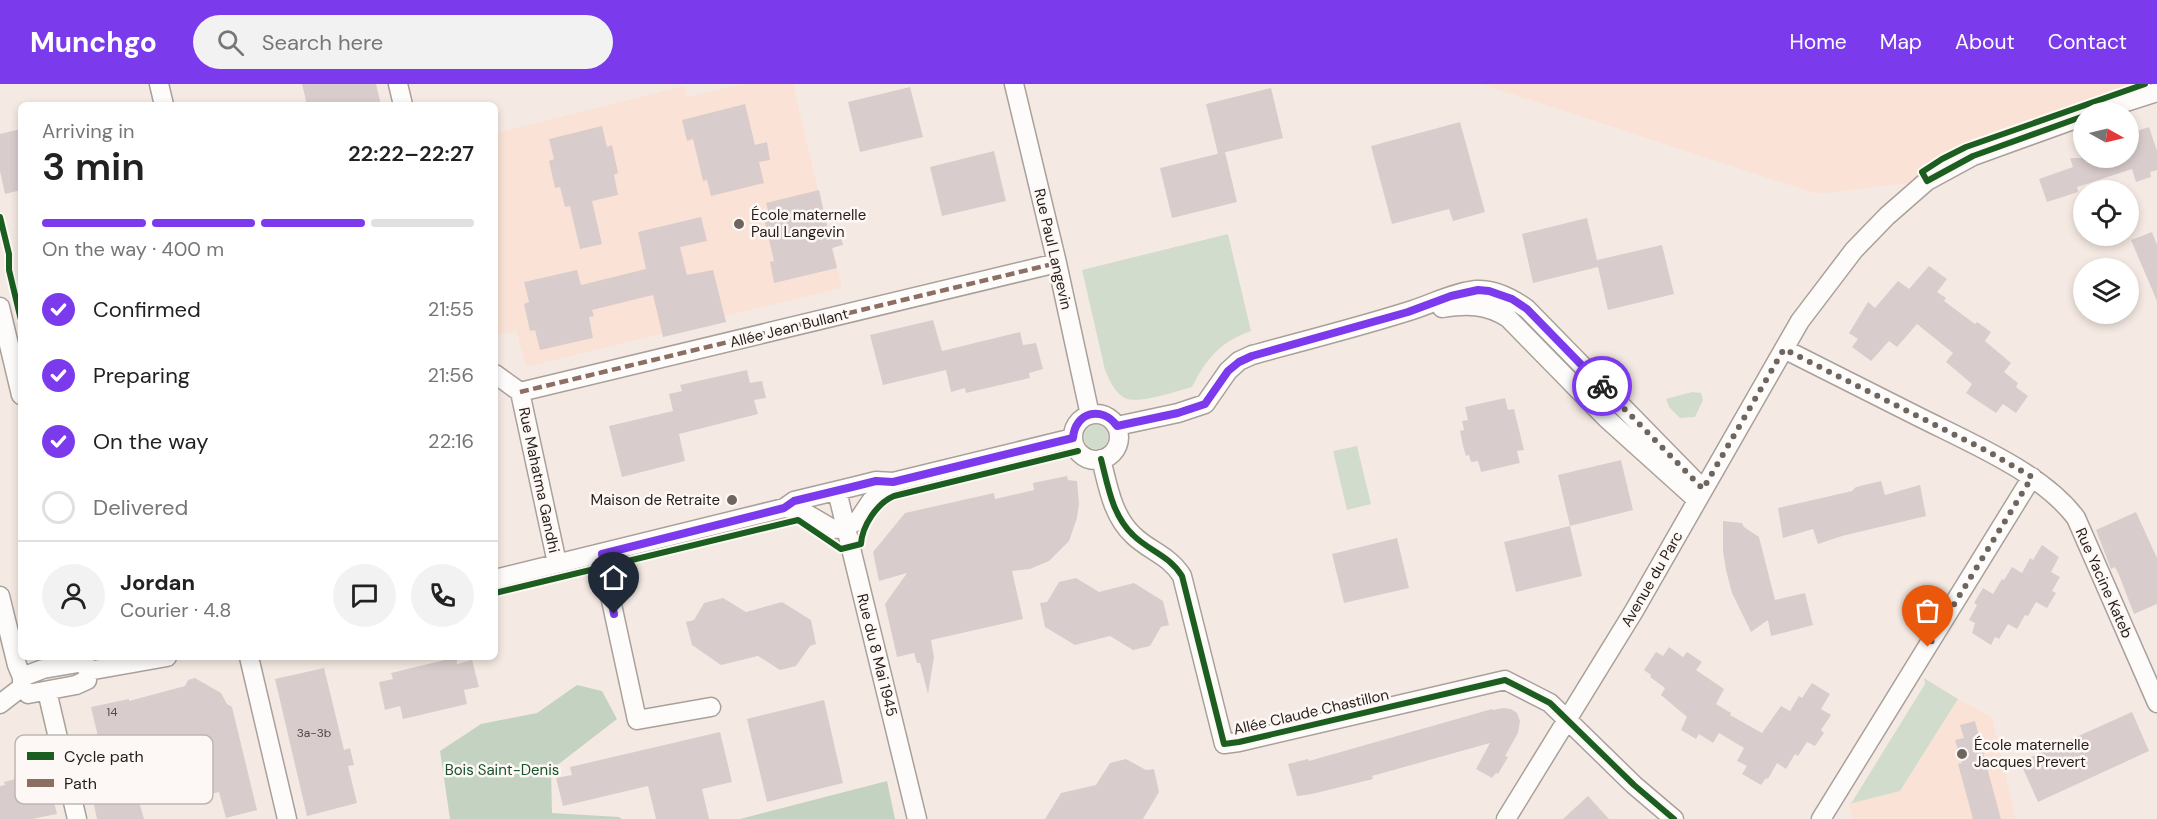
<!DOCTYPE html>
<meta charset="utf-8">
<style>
:root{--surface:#fff;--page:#f2f2f2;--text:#222;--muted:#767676;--line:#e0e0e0;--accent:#7c3aed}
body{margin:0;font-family:"DM Sans",sans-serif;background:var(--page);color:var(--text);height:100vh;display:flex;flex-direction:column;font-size:22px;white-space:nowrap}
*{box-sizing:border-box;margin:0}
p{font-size:20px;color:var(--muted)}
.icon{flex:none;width:33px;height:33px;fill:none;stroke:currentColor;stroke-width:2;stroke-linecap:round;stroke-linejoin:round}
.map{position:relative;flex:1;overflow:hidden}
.panel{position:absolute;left:18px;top:18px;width:480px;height:558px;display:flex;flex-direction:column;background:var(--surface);border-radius:9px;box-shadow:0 3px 9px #0003}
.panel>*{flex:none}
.needle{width:39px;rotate:98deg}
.controls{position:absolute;left:2073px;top:18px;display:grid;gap:12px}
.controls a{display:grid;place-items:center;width:66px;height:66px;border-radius:50%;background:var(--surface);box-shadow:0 3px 9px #0003;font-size:30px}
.pin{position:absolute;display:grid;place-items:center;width:51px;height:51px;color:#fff;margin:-62px -26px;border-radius:50% 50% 50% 0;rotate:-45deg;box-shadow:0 0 6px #0007}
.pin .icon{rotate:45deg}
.courier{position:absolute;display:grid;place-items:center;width:60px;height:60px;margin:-30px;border:4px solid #7c3aed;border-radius:50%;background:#fff;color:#222;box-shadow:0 2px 8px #0007}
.headline em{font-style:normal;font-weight:600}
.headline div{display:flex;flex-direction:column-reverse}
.headline{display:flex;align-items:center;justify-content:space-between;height:102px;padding:0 24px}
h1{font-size:39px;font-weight:600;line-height:45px}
.bar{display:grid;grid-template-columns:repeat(4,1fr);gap:9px 6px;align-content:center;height:72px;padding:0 24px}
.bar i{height:8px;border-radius:4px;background:var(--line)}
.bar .on{background:var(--accent)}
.bar p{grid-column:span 4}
.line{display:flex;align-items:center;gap:15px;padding:0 24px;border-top:2px solid var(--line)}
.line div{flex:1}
.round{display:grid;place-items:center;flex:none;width:63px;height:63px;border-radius:32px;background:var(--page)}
ol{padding:0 24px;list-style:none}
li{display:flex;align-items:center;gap:18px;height:66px}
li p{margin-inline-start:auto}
li .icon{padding:6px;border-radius:50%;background:var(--accent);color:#fff;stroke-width:4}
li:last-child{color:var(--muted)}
li i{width:33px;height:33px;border:3px solid var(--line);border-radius:50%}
header{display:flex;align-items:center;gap:36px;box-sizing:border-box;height:84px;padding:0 30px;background:var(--accent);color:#fff}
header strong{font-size:28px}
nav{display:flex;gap:33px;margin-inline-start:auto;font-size:21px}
.search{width:420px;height:54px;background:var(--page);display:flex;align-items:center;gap:15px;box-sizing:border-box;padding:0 21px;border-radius:33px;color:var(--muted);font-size:22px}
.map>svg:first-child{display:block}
.built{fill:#fae3d6}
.green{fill:#d2dccd}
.forest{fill:#c4d3c1}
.building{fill:#d9cccc}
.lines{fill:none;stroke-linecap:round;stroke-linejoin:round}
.street-casing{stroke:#a9a09a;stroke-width:21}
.street{stroke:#fefcfb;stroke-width:18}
.quiet{stroke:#8d6e63;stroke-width:4.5;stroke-dasharray:9 4.5;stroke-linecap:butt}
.cycleway-casing{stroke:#fdf8f5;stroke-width:10}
.cycleway{stroke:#1b5e20;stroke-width:6}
.done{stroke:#6e655f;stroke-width:6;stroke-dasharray:0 10.8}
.route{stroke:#7c3aed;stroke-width:8}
.poi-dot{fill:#6e655f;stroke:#fdf8f5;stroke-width:2}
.labels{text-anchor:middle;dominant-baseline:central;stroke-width:5;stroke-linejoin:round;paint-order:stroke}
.number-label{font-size:12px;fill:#534945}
.poi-label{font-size:15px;fill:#261d18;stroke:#fdf8f5;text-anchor:start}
.street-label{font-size:15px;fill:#261d18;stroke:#fdf8f5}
.park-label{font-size:15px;fill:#18522d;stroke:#fdf8f5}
.key{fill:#fdf8f5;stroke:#bcb6b3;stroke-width:1.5}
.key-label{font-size:16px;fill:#261d18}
</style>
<header>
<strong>Munchgo</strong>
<div class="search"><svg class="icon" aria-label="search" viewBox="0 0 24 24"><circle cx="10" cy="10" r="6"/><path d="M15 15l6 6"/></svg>Search here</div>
<nav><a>Home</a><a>Map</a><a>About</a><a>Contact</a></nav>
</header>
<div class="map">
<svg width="2157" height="735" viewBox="0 0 2157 735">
<rect width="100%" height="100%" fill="#f5eae3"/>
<path class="built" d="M743 0H793L828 146 839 144 843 161 833 164 842 204 725 232 726 238 662 253 661 250 526 283 516 247 495 252V49L684 2 687 13Z
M1481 0H2157L1927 97 1817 110Z
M1958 615 1992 633 2016 735H1852L1849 720 1900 707Z"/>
<path class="green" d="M1228 150 1251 247C1220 258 1207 274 1192 303 1177 307 1135 322 1123 313 1114 307 1109 295 1105 286L1082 186Z
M1692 308 1701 309 1703 316 1695 333 1680 334 1669 323 1666 315Z
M1084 353a12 12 0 1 1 24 0a12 12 0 1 1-24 0Z
M1357 362 1371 420 1347 426 1333 367Z
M1924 594 1958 615 1900 707 1849 720 1852 718 1925 600Z"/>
<path class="forest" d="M577 601 602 607 617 635 551 686 552 729 619 733 622 735H450L440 667 481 640 537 629Z
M887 697 895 735H740Z"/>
<path class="building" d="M302 0H376L381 21H307Z
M910 3 923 53 860 68 848 18Z
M1271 4 1283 54 1218 70 1206 20Z
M745 20 755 61 767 58 770 76 759 78 764 99 711 112 707 96 703 97 693 55 687 57 682 36Z
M1460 38 1485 128 1453 137 1449 125 1392 140 1371 62Z
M602 42 607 63 612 61 618 89 614 91 618 111 592 117 602 160 580 165 570 122 565 123 560 103 555 104 549 77 554 75 549 55Z
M2149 43 2157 67V86L2150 88 2151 93 2136 98 2132 85 2077 103 2078 108 2047 118 2039 95 2073 83 2070 74H2128V50Z
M21 45V106L5 110 0 87V50Z
M994 67 1006 117 942 132 930 83Z
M1225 68 1237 118 1172 134 1160 84Z
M819 106 828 146 839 144 843 161 832 164 837 184 774 199 770 178 774 177 764 135 770 134 766 119Z
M701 133 707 157 680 163 687 191 713 186 726 238 663 253 653 211 592 226 594 232 589 233 593 254 540 266 535 246 530 247 524 220 529 218 524 198 577 186 581 201 646 185 638 148Z
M1587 134 1597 176 1662 161 1674 210 1608 226 1598 183 1533 199 1522 150Z
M2152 148 2157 161V217L2131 156Z
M1929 182 1947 195 1937 208 1946 214 1944 217 1975 240 1977 238 1991 248 1985 257 2011 279 2004 288 2018 299 2016 303 2028 312 2016 329 2003 320 1996 329 1966 309 1972 300 1946 278 1953 269 1917 240 1897 263 1889 257 1871 277 1852 263 1858 255 1849 249 1868 218 1875 224 1898 197 1909 205Z
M933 236 942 267 1020 248 1023 261 1036 259 1043 285 1029 289 1030 294 966 309 965 304 951 308 946 286 883 301 870 251Z
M747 286 750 299 762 297 766 314 754 316 758 330 679 350 685 377 622 393 609 342 673 327 669 310 682 307 680 301Z
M1505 314 1508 326 1514 325 1524 366 1517 367 1520 379 1481 388 1478 377 1471 378 1469 371 1466 372 1463 362 1460 347 1464 346 1462 337 1468 336 1465 323Z
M1621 376 1633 426 1570 442 1558 391Z
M1067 392 1068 396 1077 397 1079 420 1077 434 1069 457 1049 477 1030 485 1012 487 1023 535 931 556 934 573 928 610 920 579H917L914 569 897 573 885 520 907 489 879 497 873 468 905 429 994 409 995 415 1034 406 1033 399Z
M1881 397 1885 411 1920 401 1926 432 1842 452 1818 460 1813 445 1783 454 1778 424 1852 407 1856 403Z
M2136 428 2157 474V520L2134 530 2119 491 2115 483 2111 485 2096 446Z
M1723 437 1742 439 1744 443 1759 453 1775 516 1805 509 1813 541 1771 552 1768 536 1751 548 1732 509 1726 486 1723 467Z
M1570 442 1582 492 1516 508 1504 458Z
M1397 454 1409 504 1344 519 1332 470Z
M2042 461 2059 473 2051 488 2060 493 2052 507 2056 509 2047 524 2036 518 2028 532 2025 531 2017 545 2008 540 1999 555 1995 553 1991 561 1972 549 1975 539 1969 536 1977 521 1974 519 1983 504 1993 510 2002 495 2004 496 2012 483 2022 489 2030 474 2033 476Z
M1076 494 1099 508 1134 499 1163 517 1169 541 1161 543 1150 562 1133 566 1110 552 1075 561 1045 543 1040 519 1047 518 1059 498Z
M723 514 746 528 782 518 811 536 816 560 810 562 796 582 780 586 758 572 721 581 692 561 686 538 694 536 704 519Z
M1669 563 1683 573 1687 568 1702 578 1696 586 1724 605 1716 620 1731 629 1730 631 1762 649 1781 622 1790 627 1799 612 1802 614 1812 599 1830 610 1821 625 1831 631 1821 646 1824 649 1815 662 1807 658 1798 672 1795 670 1786 685 1777 679 1768 695 1766 694 1761 701 1742 690 1747 682 1737 677 1744 664 1719 649 1713 659 1699 650 1696 655 1681 646 1687 633 1661 611 1665 604 1650 593 1651 591 1644 586 1656 568 1663 572Z
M457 573V580L472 576 479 603 464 606 467 620 403 635 400 622 385 626 379 598 393 595 391 589Z
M324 584 344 666 350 664 354 681 348 682 357 719 307 732 275 595Z
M195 594 221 609 227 620 232 623 257 726 226 734 219 708 175 719 170 696 141 703V706L136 707 144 735H97L85 678 103 674 91 623 129 615V617L185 602 188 596Z
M824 616 843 699 767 718 747 635Z
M1503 624 1511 625 1517 629 1520 637 1518 649 1505 672 1508 673 1498 690 1496 689 1492 694 1476 685 1490 659 1372 692 1373 695 1312 710 1297 712 1288 680 1308 675 1309 677 1492 625 1493 626Z
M2132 628 2149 667 2038 718 2020 678Z
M1975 637 1992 702 2001 735H1973L1958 680 1962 679 1955 656 1964 654 1960 641Z
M720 648 732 698 702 705 709 735H656L648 702 563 722 556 694 572 691 570 683Z
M1126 675 1146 686 1154 685 1159 708 1143 735H1045L1061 709 1096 701 1110 679Z
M39 689 40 692 47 690 57 730 32 735H0V702L5 701 4 698Z
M1588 712 1609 735H1563Z"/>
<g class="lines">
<g class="street-casing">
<path id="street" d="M159 0 164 21
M398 0 403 21
M1014 0 1057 179 1090 331
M2095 28 2157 8
M0 223 21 311
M1442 224C1466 220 1487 220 1508 234L1606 334 1697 416
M1784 265C1828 287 1871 309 1915 331 1966 357 2042 388 2076 434L2157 619
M495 290 520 308 557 479
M520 308 1057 179
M1073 353a23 23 0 1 1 46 0a23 23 0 1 1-46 0Z
M1117 342 1178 329 1205 320 1228 287 1239 277 1252 271C1303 257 1355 244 1406 228 1430 221 1451 209 1476 206 1495 205 1512 214 1527 225L1703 405
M1101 375C1108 402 1112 431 1133 451 1149 467 1169 471 1182 492L1224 660 1239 658 1505 596 1550 619 1634 701 1674 735
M837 407 917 735
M784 424 794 417 852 403 876 397 893 398 1073 354
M601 470 637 636 711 623
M495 495 784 424 800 426 833 445 847 443 859 435 871 417 893 398
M0 512 17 581 22 593V603L28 610 76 601 87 596 88 587 83 573
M249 573 287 735
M88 587 167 573
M22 593 43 585 84 578
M47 607 77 735
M0 620 22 603
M1506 735 1634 527 1800 237 1854 166 1887 132 1927 97 1973 72 2084 32
M1821 735 2032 393"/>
</g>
<use href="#street" class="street"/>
<path class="quiet" d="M520 308 1057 179"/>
<g class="cycleway-casing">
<path id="cycleway" d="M2084 32 1973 72 1927 97 1922 88 1942 75 1966 63 2145 0
M0 133 9 170V186L21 236
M1101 375C1108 402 1112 431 1133 451 1149 467 1169 471 1182 492L1224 660 1239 658 1505 596 1550 619 1634 701 1674 735
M495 509 798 436 841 465 861 460C862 442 877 419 894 412L1078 367"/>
</g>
<use href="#cycleway" class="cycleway"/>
</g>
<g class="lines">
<path class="done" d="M1602 302 1703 405 1784 265 1989 368 2032 393 1928 563"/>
<path class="route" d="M614 530 602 470 784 424 794 417 852 403 876 397 893 398 1073 354C1075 328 1102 321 1117 342L1178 329 1205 320 1228 287 1239 278 1252 272 1408 228 1451 212 1478 206 1489 207 1512 215 1527 225 1602 302"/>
</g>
<g class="poi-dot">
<circle cx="739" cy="140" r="6"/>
<circle cx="732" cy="416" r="6"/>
<circle cx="1962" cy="670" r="6"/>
</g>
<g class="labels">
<g class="number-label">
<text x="112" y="628">14</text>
<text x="314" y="649">3a-3b</text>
</g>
<g class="poi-label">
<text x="751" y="131">École maternelle<tspan x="751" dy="17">Paul Langevin</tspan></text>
<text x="720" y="416" text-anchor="end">Maison de Retraite</text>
<text x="1974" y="661">École maternelle<tspan x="1974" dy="17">Jacques Prevert</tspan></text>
</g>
<g class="street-label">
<text transform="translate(1053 165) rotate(77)">Rue Paul Langevin</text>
<text transform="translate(789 244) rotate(-14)">Allée Jean Bullant</text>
<text transform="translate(539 396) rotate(78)">Rue Mahatma Gandhi</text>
<text transform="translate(1652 495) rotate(-60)">Avenue du Parc</text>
<text transform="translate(2104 499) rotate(66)">Rue Yacine Kateb</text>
<text transform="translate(877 571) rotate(76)">Rue du 8 Mai 1945</text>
<text transform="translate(1311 628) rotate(-13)">Allée Claude Chastillon</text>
</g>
<g class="park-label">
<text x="502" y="686">Bois Saint-Denis</text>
</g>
</g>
<rect x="15" y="651" width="198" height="69" rx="9" class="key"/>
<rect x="27" y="668" width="27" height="8" fill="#1b5e20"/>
<rect x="27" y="695" width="27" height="8" fill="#8d6e63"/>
<g class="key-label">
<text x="64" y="678">Cycle path</text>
<text x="64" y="705">Path</text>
</g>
</svg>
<div class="controls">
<a><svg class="needle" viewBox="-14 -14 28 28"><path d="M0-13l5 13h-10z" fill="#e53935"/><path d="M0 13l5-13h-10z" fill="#767676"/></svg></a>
<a><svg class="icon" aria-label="locate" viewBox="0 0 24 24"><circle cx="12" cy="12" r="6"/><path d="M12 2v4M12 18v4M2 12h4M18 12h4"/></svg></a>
<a><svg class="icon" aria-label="layers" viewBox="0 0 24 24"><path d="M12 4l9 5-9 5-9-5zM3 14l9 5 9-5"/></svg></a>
</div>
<div class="pin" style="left:1928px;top:563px;background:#ea580c"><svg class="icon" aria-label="bag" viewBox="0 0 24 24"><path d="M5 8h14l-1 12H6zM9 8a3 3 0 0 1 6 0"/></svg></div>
<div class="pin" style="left:614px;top:530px;background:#1f2937"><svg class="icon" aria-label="home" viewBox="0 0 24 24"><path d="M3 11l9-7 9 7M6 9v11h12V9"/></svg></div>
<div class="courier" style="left:1602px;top:302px"><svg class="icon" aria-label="bike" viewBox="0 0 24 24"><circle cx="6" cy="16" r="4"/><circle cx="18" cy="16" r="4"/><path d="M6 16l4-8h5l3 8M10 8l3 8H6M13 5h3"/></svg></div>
<section class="panel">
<div class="headline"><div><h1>3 min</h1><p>Arriving in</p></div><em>22:22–22:27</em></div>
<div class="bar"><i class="on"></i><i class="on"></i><i class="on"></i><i></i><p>On the way · 400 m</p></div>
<ol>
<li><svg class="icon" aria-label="check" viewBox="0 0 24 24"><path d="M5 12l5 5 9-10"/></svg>Confirmed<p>21:55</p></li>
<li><svg class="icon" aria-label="check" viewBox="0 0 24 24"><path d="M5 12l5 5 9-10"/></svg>Preparing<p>21:56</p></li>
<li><svg class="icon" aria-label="check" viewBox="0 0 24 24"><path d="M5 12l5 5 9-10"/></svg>On the way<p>22:16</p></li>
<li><i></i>Delivered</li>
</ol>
<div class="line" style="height:108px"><a class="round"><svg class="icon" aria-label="person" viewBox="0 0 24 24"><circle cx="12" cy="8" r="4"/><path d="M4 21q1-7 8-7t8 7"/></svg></a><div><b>Jordan</b><p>Courier · 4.8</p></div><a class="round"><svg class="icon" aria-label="chat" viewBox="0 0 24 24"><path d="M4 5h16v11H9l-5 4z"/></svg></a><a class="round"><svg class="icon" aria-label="phone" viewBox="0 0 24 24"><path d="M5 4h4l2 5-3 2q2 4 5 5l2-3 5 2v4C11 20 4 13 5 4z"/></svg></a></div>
</section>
</div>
